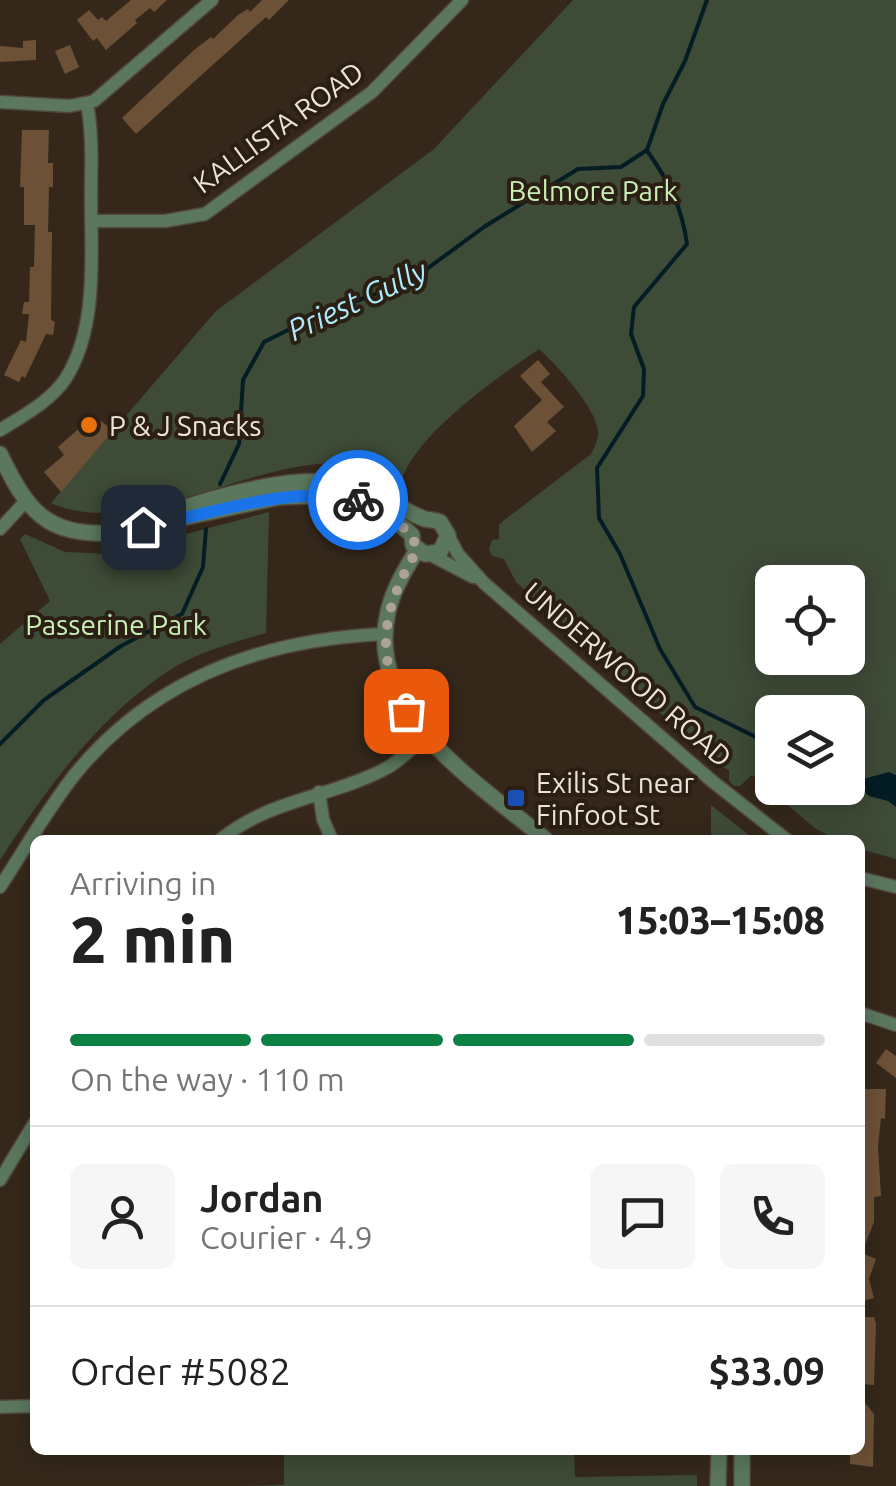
<!DOCTYPE html>
<meta charset="utf-8">
<style>
:root{--surface:#fff;--page:#f6f6f6;--text:#222;--muted:#767676;--line:#e0e0e0;--accent:#0b8043}
body{margin:0;font-family:Ubuntu,sans-serif;background:var(--page);color:var(--text);height:100vh;display:flex;flex-direction:column;font-size:38px;white-space:nowrap}
*{box-sizing:border-box;margin:0}
p{font-size:32px;color:var(--muted)}
.icon{flex:none;width:55px;height:55px;fill:none;stroke:currentColor;stroke-width:2;stroke-linecap:round;stroke-linejoin:round}
.map{position:relative;flex:1;overflow:hidden}
.side{position:absolute;left:30px;top:835px;width:835px;height:620px;display:flex;flex-direction:column;background:var(--surface);border-radius:15px;box-shadow:0 5px 25px #0003}
.side>*{flex:none}
.fabs{position:absolute;left:755px;top:565px;display:grid;gap:20px}
.fabs a{display:grid;place-items:center;width:110px;height:110px;border-radius:15px;background:var(--surface);box-shadow:0 5px 25px #0003;font-size:50px}
.pin{position:absolute;display:grid;place-items:center;width:85px;height:85px;color:#fff;margin:-42px;border-radius:20px;box-shadow:0 5px 15px #0006}
.courier{position:absolute;display:grid;place-items:center;width:100px;height:100px;margin:-50px;border:8px solid #1a73e8;border-radius:50%;background:#fff;color:#222;box-shadow:0 2px 12px #0007}
.summary em{font-style:normal;font-weight:800}
.summary div{display:flex;flex-direction:column-reverse}
.summary{display:flex;align-items:center;justify-content:space-between;height:170px;padding:0 40px}
h1{font-size:65px;font-weight:800;line-height:75px}
.bar{display:grid;grid-template-columns:repeat(4,1fr);gap:15px 10px;align-content:center;height:120px;padding:0 40px}
.bar i{height:12px;border-radius:8px;background:var(--line)}
.bar .current{background:var(--accent)}
.bar p{grid-column:span 4}
.line{display:flex;align-items:center;gap:25px;padding:0 40px;border-top:2px solid var(--line)}
.line div{flex:1}
.round{display:grid;place-items:center;flex:none;width:105px;height:105px;border-radius:15px;background:var(--page)}
.map>svg:first-child{display:block}
.green{fill:#3e4b37;fill-rule:evenodd}
.water{fill:#041c23}
.lines{fill:none;stroke-linecap:round;stroke-linejoin:round}
.stream{stroke:#041c23;stroke-width:4}
.building{fill:#6d5137}
.minor-casing{stroke:#52463a;stroke-width:15}
.tertiary-casing{stroke:#52463a;stroke-width:18}
.minor{stroke:#5b785e;stroke-width:12}
.tertiary{stroke:#5b785e;stroke-width:15}
.done{stroke:#aca298;stroke-width:10;stroke-dasharray:0 18}
.route{stroke:#1a73e8;stroke-width:12}
.food-dot{fill:#e8710a;stroke:#2b1e12;stroke-width:4}
.transit-dot{fill:#1a4fb4;stroke:#2b1e12;stroke-width:4}
.labels{text-anchor:middle;dominant-baseline:central;stroke-width:8;stroke-linejoin:round;paint-order:stroke}
.street-label{font-size:28px;fill:#ece3db;stroke:#2b1e12}
.park-label{font-size:28px;fill:#c9efb6;stroke:#2b1e12}
.poi-label{font-size:28px;fill:#ece3db;stroke:#2b1e12;text-anchor:start}
.water-label{font-size:30px;font-style:italic;fill:#adebfe;stroke:#2b1e12}
</style>
<div class="map">
<svg width="896" height="1486" viewBox="0 0 896 1486">
<rect width="100%" height="100%" fill="#35281b"/>
<path class="green" d="M573 0H896V859L860 849V840H838L816 829 752 775 740 786H734L729 781V770L715 763 516 582 504 559 492 556 489 549 492 540 499 539V525L503 521 591 454C595 446 599 439 598 430 595 407 557 365 539 349 498 377 415 434 401 482 386 479 370 467 359 465 260 449 142 543 51 503L216 311 434 149ZM772 582H848V658H772ZM772 712H848V788H772Z
M269 512 266 633C235 642 200 651 173 668 97 717 49 786 0 860V644L50 601 20 539 25 534 65 552 111 554Z
M711 805 755 840H711Z
M284 1450H574L575 1477 697 1475V1486H241L284 1485Z"/>
<path class="water" d="M889 772 896 775V807L888 801 869 796 852 782Z"/>
<g class="lines">
<path class="stream" d="M648 152C669 182 682 207 687 244L634 307 631 334 644 369 643 396 597 468 599 518 620 554 660 649 695 707 772 745
M220 484 239 444 243 380 264 342 320 314 409 282 484 227 578 169 621 167 647 150 663 104 685 61 707 0
M0 744 44 700 121 646 182 614 203 567 206 529
M848 780 852 782"/>
</g>
<path class="building" d="M131 0H167L154 12 150 8 135 20 137 23 106 50 97 38 93 41 77 20 89 10 98 20 102 17 106 21Z
M262 0H289L269 20 266 17 136 134 122 118 194 50 211 37 213 39 238 15 248 9 250 12Z
M36 40V60L0 62V46L23 48V41Z
M70 45 79 67 65 74 55 51Z
M22 130H49L48 163H53V187H49L48 232H52L51 320 55 322 53 335 46 334 25 378 22 376 19 382 4 375 21 340 26 342 29 314H22L24 302H29L30 267H34L35 225H24V187H20Z
M538 360 550 374 541 382 564 407 547 422 556 431 532 452 514 426 542 400 520 376Z
M94 415 113 431 61 492 44 472 64 455 58 447Z
M886 1049 896 1056V1078L876 1063Z
M860 1089H886L885 1119 881 1118 878 1146 881 1196 874 1197V1222L862 1253 876 1259 869 1279 874 1298 860 1302Z
M860 1317H874L876 1324 874 1385 860 1384Z
M860 1396 874 1414 873 1467 850 1464V1450H860Z"/>
<g class="lines">
<g class="minor-casing">
<path id="minor" d="M0 102 70 106 94 101 212 0
M91 221H165L205 214 372 92 462 0
M0 430C23 416 51 401 66 378 98 327 91 255 91 197 91 166 93 134 87 104
M0 529 25 502
M448 535 458 554 484 583 712 781 787 840
M431 555 473 577
M319 792 323 819 332 840
M220 840C270 799 328 798 383 770 399 762 412 748 425 736
M860 878 896 887
M0 887C25 849 48 808 76 773 155 677 265 639 385 634
M860 1013 896 1025
M0 1180 35 1122
M0 1407 35 1406"/>
</g>
<g class="tertiary-casing">
<path id="tertiary" d="M0 454C27 510 45 536 112 533L279 497 333 495 364 502 385 512 412 535 413 545 425 554 440 552 448 535 440 522C435 520 430 520 425 519 403 512 385 494 362 487 291 466 181 508 112 533
M417 550C405 570 393 589 388 612 364 714 480 784 546 840
M718 1486 719 1450
M742 1486V1450"/>
</g>
<use href="#minor" class="minor"/>
<use href="#tertiary" class="tertiary"/>
</g>
<g class="lines">
<path class="done" d="M358 500 385 512 412 535 417 550C385 605 372 652 406 711"/>
<path class="route" d="M143 527C215 514 285 485 358 500"/>
</g>
<circle class="food-dot" cx="89" cy="425" r="10"/>
<rect class="transit-dot" x="506" y="788" width="20" height="20" rx="5"/>
<g class="labels">
<g class="street-label">
<text transform="translate(278 127) rotate(-36)">KALLISTA ROAD</text>
<text transform="translate(628 674) rotate(41)">UNDERWOOD ROAD</text>
</g>
<g class="park-label">
<text x="593" y="190">Belmore Park</text>
<text x="116" y="624">Passerine Park</text>
</g>
<g class="poi-label">
<text x="109" y="425">P &amp; J Snacks</text>
<text x="536" y="782">Exilis St near<tspan x="536" dy="32">Finfoot St</tspan></text>
</g>
<g class="water-label">
<text transform="translate(357 300) rotate(-25)">Priest Gully</text>
</g>
</g>
</svg>
<div class="fabs">
<a><svg class="icon" aria-label="locate" viewBox="0 0 24 24"><circle cx="12" cy="12" r="6"/><path d="M12 2v4M12 18v4M2 12h4M18 12h4"/></svg></a>
<a><svg class="icon" aria-label="layers" viewBox="0 0 24 24"><path d="M12 4l9 5-9 5-9-5zM3 14l9 5 9-5"/></svg></a>
</div>
<div class="pin" style="left:406px;top:711px;background:#ea580c"><svg class="icon" aria-label="bag" viewBox="0 0 24 24"><path d="M5 8h14l-1 12H6zM9 8a3 3 0 0 1 6 0"/></svg></div>
<div class="pin" style="left:143px;top:527px;background:#1f2937"><svg class="icon" aria-label="home" viewBox="0 0 24 24"><path d="M3 11l9-7 9 7M6 9v11h12V9"/></svg></div>
<div class="courier" style="left:358px;top:500px"><svg class="icon" aria-label="bike" viewBox="0 0 24 24"><circle cx="6" cy="16" r="4"/><circle cx="18" cy="16" r="4"/><path d="M6 16l4-8h5l3 8M10 8l3 8H6M13 5h3"/></svg></div>
<section class="side">
<div class="summary"><div><h1>2 min</h1><p>Arriving in</p></div><em>15:03–15:08</em></div>
<div class="bar"><i class="current"></i><i class="current"></i><i class="current"></i><i></i><p>On the way · 110 m</p></div>
<div class="line" style="height:180px"><a class="round"><svg class="icon" aria-label="person" viewBox="0 0 24 24"><circle cx="12" cy="8" r="4"/><path d="M4 21q1-7 8-7t8 7"/></svg></a><div><b>Jordan</b><p>Courier · 4.9</p></div><a class="round"><svg class="icon" aria-label="chat" viewBox="0 0 24 24"><path d="M4 5h16v11H9l-5 4z"/></svg></a><a class="round"><svg class="icon" aria-label="phone" viewBox="0 0 24 24"><path d="M5 4h4l2 5-3 2q2 4 5 5l2-3 5 2v4C11 20 4 13 5 4z"/></svg></a></div>
<div class="line" style="height:130px"><div>Order #5082</div><b>$33.09</b></div>
</section>
</div>
